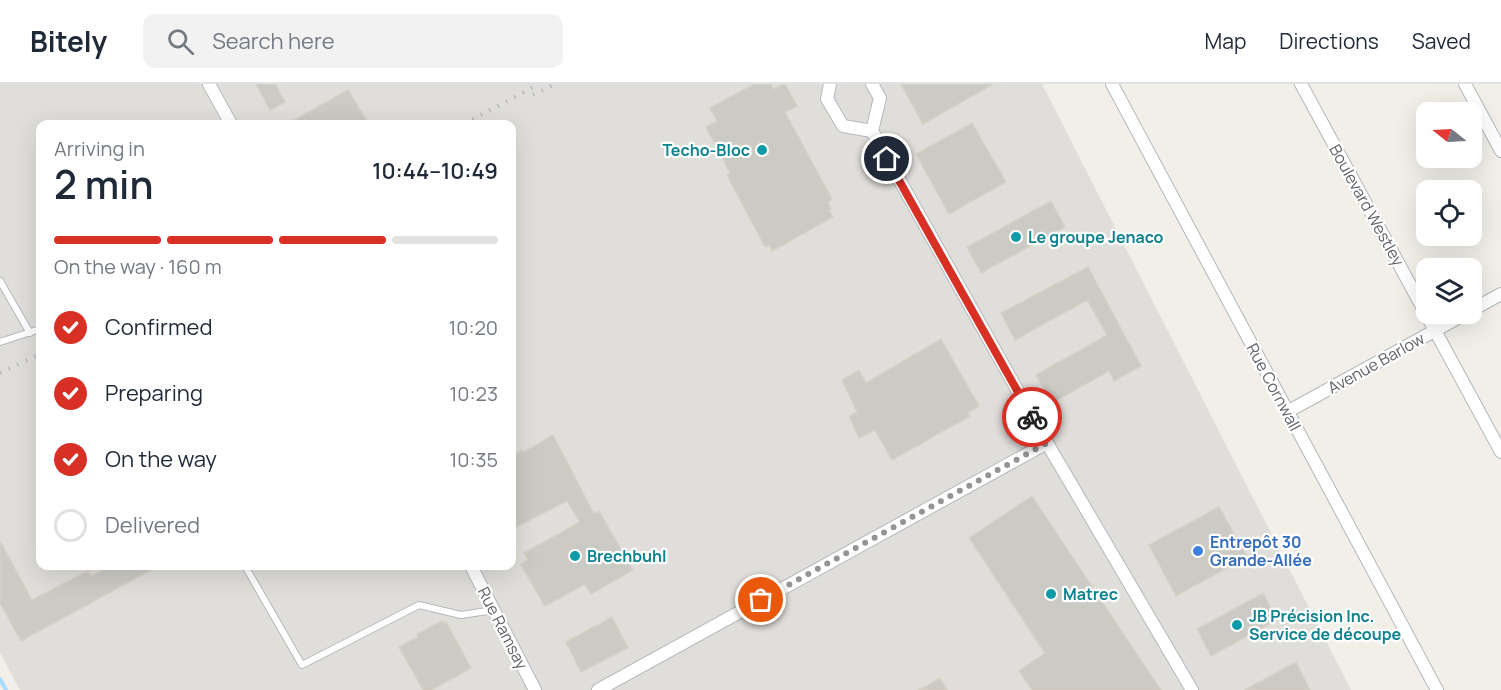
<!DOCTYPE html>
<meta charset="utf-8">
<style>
:root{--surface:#fff;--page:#f2f2f3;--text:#1f2937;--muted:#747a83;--line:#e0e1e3;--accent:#d93025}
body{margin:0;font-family:Manrope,sans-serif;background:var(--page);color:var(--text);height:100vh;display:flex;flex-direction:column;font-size:22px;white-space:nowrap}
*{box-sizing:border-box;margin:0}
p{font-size:20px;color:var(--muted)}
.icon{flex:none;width:33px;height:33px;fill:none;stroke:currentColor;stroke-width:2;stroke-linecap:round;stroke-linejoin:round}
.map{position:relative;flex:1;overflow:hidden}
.drawer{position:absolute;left:36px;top:36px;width:480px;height:450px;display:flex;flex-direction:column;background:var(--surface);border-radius:12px;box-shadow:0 6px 24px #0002}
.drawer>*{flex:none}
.needle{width:39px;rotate:288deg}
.tools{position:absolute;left:1416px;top:18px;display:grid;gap:12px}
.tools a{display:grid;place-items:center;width:66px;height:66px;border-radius:12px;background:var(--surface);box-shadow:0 6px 24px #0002;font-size:30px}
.pin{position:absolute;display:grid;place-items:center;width:51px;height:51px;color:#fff;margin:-26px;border:3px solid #fff;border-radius:50%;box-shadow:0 2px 6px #0007}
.courier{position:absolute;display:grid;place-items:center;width:60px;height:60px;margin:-30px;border:4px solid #d93025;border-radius:50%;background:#fff;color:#222;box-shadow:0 2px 8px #0007}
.summary em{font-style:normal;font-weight:600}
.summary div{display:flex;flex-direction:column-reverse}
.summary{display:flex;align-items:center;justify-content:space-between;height:102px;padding:0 18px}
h1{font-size:39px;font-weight:600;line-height:45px}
.bar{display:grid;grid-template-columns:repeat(4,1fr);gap:9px 6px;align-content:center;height:72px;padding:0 18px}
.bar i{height:8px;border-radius:4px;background:var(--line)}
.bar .active{background:var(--accent)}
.bar p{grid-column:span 4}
ol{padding:0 18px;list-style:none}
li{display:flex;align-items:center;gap:18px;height:66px}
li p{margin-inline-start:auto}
li .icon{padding:6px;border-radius:50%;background:var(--accent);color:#fff;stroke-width:4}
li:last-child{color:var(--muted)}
li i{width:33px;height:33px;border:3px solid var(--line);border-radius:50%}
header{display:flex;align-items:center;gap:36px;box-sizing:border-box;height:84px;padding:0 30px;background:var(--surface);border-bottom:2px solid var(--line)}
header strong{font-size:28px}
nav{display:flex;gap:33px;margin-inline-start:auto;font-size:21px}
.search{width:420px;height:54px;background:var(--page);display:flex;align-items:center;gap:15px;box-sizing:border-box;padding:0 21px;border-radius:12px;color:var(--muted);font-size:22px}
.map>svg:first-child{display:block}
.industrial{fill:#e0deda;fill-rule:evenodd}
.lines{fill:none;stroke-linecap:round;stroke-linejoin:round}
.stream{stroke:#aadaff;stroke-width:4}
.building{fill:#cccac5;stroke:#d6d1c6;stroke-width:1.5}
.service-casing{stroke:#b5b8bc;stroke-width:8}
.minor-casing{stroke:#b5b8bc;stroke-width:14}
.service{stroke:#fff;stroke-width:6}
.minor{stroke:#fff;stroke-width:12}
.rail{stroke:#b6b7b8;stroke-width:4;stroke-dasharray:1.5 8;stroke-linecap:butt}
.done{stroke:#929495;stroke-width:6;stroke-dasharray:0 10.8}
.route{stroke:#d93025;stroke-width:8}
.culture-dot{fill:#0f9aa8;stroke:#fff;stroke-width:2}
.shop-dot{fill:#3f7fe0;stroke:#fff;stroke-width:2}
.labels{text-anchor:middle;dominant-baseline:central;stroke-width:4.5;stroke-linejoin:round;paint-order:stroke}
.culture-label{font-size:16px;font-weight:bold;fill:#0d838f;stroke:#fff;text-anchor:start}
.street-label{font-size:16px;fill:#5f6368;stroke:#fff}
.shop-label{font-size:16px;font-weight:bold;fill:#366cbe;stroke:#fff;text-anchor:start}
</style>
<header>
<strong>Bitely</strong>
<div class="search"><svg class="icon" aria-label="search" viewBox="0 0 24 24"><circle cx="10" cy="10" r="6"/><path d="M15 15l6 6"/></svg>Search here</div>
<nav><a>Map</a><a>Directions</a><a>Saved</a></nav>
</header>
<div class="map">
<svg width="1501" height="606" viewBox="0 0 1501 606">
<rect width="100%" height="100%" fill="#f1efe8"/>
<path class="industrial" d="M0 0H1042L1351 606H20L0 569ZM40 40H512V482H40Z"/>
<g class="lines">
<path class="stream" d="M0 595 6 606"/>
</g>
<path class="building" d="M256 0H275L285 18 270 26Z
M754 0H771L773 5 785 0 797 22 785 28 832 115 828 118 831 125 829 126 833 133 772 167 769 161 765 163 727 91 730 89 706 43 717 37 710 24Z
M901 0H993L923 40Z
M348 6 369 40H287Z
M972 39 1006 98 949 130 916 70Z
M1051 117 1065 143 981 189 967 163Z
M1088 183 1141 282 1114 297 1109 287 1052 319 1036 291 1107 251 1087 216 1015 256 1001 229Z
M941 255 979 322 968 329 970 332 892 376 875 346 859 354 849 332 857 328 842 296 859 286 866 299Z
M553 351 594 430 599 427 633 486 591 510 585 500 545 522 520 480 528 476 524 469 580 438 567 417 512 445V372L522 366 524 368Z
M1032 412 1134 566 1161 606H1032L1019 587 1045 569 969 454Z
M1219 423 1247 473 1176 512 1149 461Z
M0 457 32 516 88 487 91 492 110 482H158L21 557 0 519Z
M1263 509 1277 536 1211 572 1197 545Z
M612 533 628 564 581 588 566 558Z
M442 537 443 539 446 538 471 584 432 606H423L399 563 418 553 417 550Z
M1296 578 1310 606H1245Z
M940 594 947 606H919Z"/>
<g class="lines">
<g class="service-casing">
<path id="service" d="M0 197 30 249
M0 258 40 245
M245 482 302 581 419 521 461 531 494 526"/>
</g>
<g class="minor-casing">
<path id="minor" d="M209 0 231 40
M830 0 827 15 843 42 872 47
M872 0 880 14 872 47 1047 359 1192 606
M1112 0 1437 606
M1301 0 1501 368
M1465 0 1501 67
M1472 226 1501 210
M1287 328 1465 230
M471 482 535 606
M598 606 1047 359"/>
</g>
<use href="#service" class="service"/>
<use href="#minor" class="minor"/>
<path class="rail" d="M533 11 555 0
M464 40 539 0
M0 289 40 270"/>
</g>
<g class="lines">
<path class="done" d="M761 516 1047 359 1032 333"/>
<path class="route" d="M887 75 1032 333"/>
</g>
<g class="culture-dot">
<circle cx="762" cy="66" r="6"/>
<circle cx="1016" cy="153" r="6"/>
<circle cx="575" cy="472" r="6"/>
<circle cx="1051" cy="510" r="6"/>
<circle cx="1237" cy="541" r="6"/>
</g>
<circle class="shop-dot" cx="1198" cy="467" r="6"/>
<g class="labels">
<g class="culture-label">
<text x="750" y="66" text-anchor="end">Techo-Bloc</text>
<text x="1028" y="153">Le groupe Jenaco</text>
<text x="587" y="472">Brechbuhl</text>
<text x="1063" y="510">Matrec</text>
<text x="1249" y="532">JB Précision Inc.<tspan x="1249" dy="18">Service de découpe</tspan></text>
</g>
<g class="street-label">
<text transform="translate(1367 121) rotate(61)">Boulevard Westley</text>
<text transform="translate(1376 279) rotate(-29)">Avenue Barlow</text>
<text transform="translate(1274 303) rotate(62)">Rue Cornwall</text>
<text transform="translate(503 544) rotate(63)">Rue Ramsay</text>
</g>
<g class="shop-label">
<text x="1210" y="458">Entrepôt 30<tspan x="1210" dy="18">Grande-Allée</tspan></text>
</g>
</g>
</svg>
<div class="tools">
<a><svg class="needle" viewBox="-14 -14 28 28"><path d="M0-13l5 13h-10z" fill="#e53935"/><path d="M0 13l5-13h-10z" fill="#747a83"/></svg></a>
<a><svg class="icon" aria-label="locate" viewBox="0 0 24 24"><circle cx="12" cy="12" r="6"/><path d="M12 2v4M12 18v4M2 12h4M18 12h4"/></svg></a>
<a><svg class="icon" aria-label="layers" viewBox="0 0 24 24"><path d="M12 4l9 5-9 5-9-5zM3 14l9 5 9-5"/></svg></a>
</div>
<div class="pin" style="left:761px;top:516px;background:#ea580c"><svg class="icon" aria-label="bag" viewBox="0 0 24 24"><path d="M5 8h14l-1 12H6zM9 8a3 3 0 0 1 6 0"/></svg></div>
<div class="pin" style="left:887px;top:75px;background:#1f2937"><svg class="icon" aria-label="home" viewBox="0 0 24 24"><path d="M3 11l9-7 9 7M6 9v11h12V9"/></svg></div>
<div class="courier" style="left:1032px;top:333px"><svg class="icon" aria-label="bike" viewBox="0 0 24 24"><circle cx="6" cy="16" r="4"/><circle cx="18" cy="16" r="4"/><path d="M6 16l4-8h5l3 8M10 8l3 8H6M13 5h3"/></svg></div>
<section class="drawer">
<div class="summary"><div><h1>2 min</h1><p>Arriving in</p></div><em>10:44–10:49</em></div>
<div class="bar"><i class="active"></i><i class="active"></i><i class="active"></i><i></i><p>On the way · 160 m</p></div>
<ol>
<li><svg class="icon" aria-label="check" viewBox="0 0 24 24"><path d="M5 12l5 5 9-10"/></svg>Confirmed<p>10:20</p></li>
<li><svg class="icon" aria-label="check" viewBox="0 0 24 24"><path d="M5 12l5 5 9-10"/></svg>Preparing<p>10:23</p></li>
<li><svg class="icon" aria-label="check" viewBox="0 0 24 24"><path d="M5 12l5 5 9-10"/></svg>On the way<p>10:35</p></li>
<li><i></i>Delivered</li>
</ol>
</section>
</div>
